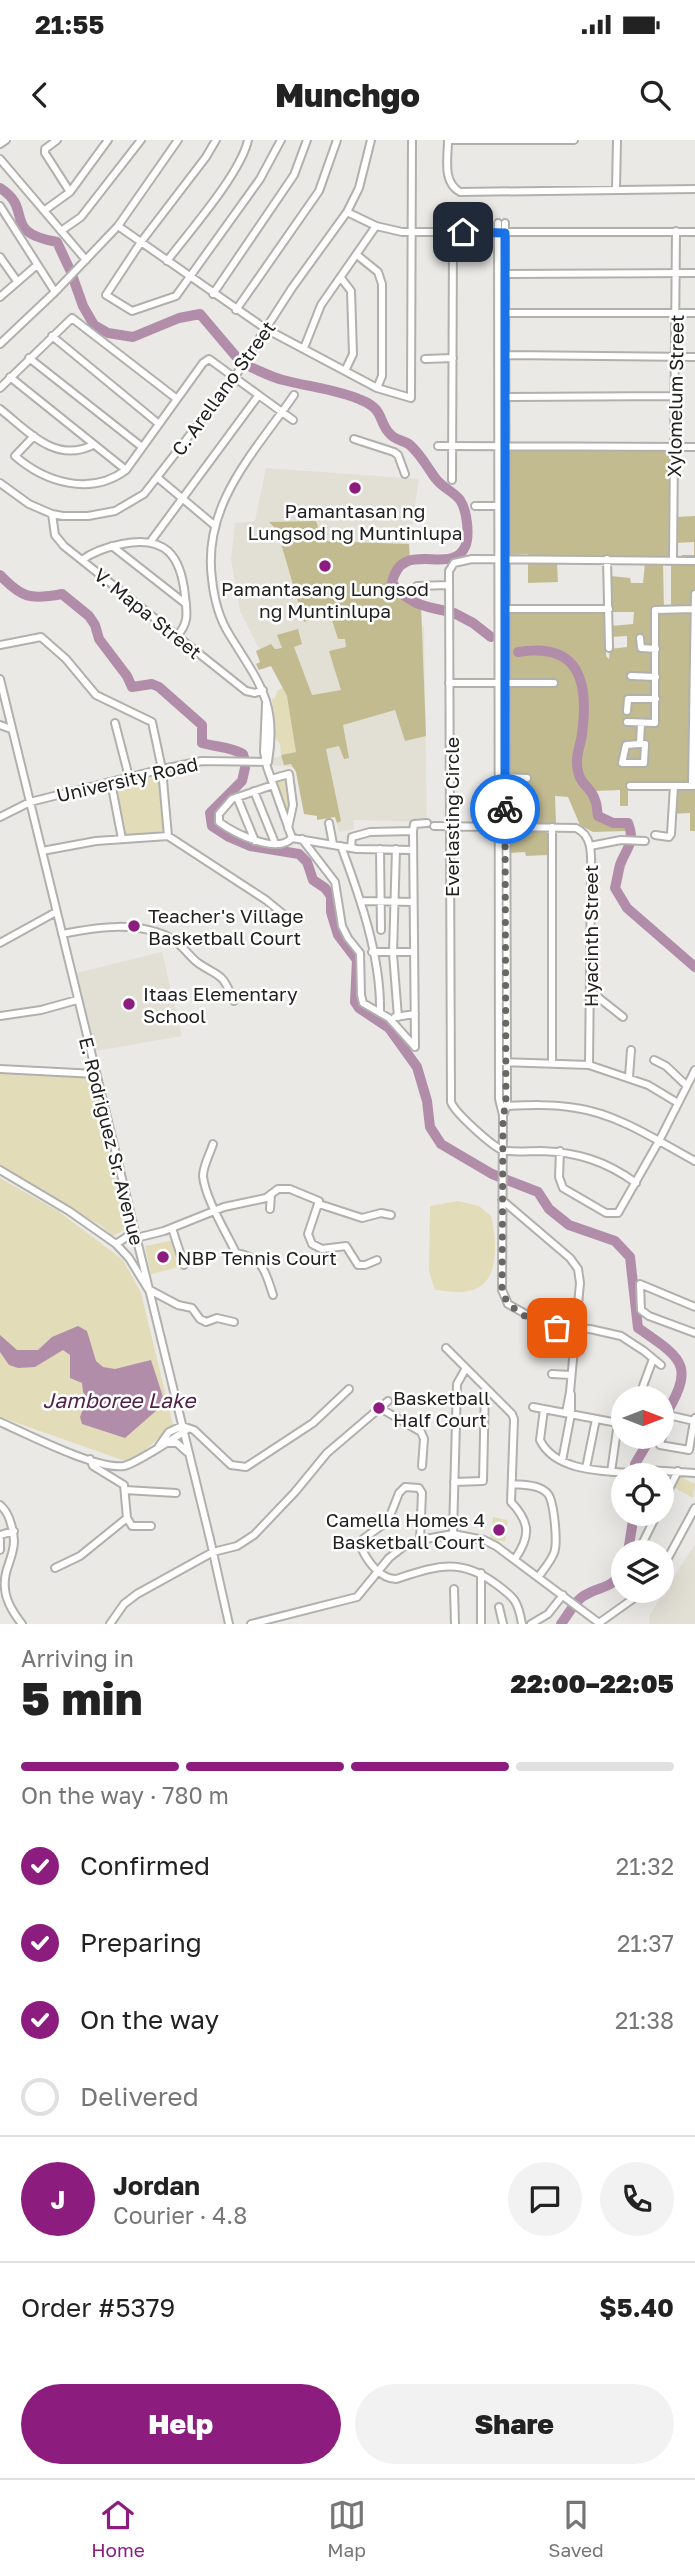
<!DOCTYPE html>
<meta charset="utf-8">
<style>
:root{--surface:#fff;--page:#f2f2f2;--text:#222;--muted:#767676;--line:#e0e0e0;--accent:#8c1c7e}
body{margin:0;font-family:"Golos Text",sans-serif;background:var(--page);color:var(--text);height:100vh;display:flex;flex-direction:column;font-size:26px;white-space:nowrap}
*{box-sizing:border-box;margin:0}
p{font-size:23px;color:var(--muted)}
.icon{flex:none;width:38px;height:38px;fill:none;stroke:currentColor;stroke-width:2;stroke-linecap:round;stroke-linejoin:round}
.map{position:relative;height:1484px;overflow:hidden}
.sheet{display:flex;flex-direction:column;background:var(--surface);flex:1}
.sheet>*{flex:none}
.needle{width:46px;rotate:90deg}
.fabs{position:absolute;left:611px;top:1246px;display:grid;gap:14px}
.fabs a{display:grid;place-items:center;width:63px;height:63px;border-radius:50%;background:var(--surface);box-shadow:0 7px 28px #0002;font-size:35px}
.pin{position:absolute;display:grid;place-items:center;width:60px;height:60px;color:#fff;margin:-30px;border-radius:14px;box-shadow:0 4px 10px #0006}
.courier{position:absolute;display:grid;place-items:center;width:70px;height:70px;margin:-35px;border:5px solid #1a73e8;border-radius:50%;background:#fff;color:#222;box-shadow:0 2px 9px #0007}
.head em{font-style:normal;font-weight:800}
.head div{display:flex;flex-direction:column-reverse}
.head{display:flex;align-items:center;justify-content:space-between;height:119px;padding:0 21px}
h1{font-size:46px;font-weight:800;line-height:52px}
.bar{display:grid;grid-template-columns:repeat(4,1fr);gap:10px 7px;align-content:center;height:84px;padding:0 21px}
.bar i{height:9px;border-radius:5px;background:var(--line)}
.bar .selected{background:var(--accent)}
.bar p{grid-column:span 4}
.line{display:flex;align-items:center;gap:18px;padding:0 21px;border-top:2px solid var(--line)}
.line div{flex:1}
.round{display:grid;place-items:center;flex:none;width:74px;height:74px;border-radius:37px;background:var(--page)}
ol{padding:0 21px;list-style:none}
li{display:flex;align-items:center;gap:21px;height:77px}
li p{margin-inline-start:auto}
li .icon{padding:7px;border-radius:50%;background:var(--accent);color:#fff;stroke-width:4}
li:last-child{color:var(--muted)}
li i{width:38px;height:38px;border:4px solid var(--line);border-radius:50%}
.cta{display:flex;gap:14px;margin-top:auto;padding:14px 21px}
.cta a{flex:1;height:80px;border-radius:42px;background:var(--accent);color:#fff;font-size:28px;font-weight:800;line-height:80px;text-align:center}
.cta a+a{background:var(--page);color:var(--text)}
.status{display:flex;justify-content:space-between;align-items:center;height:49px;padding:0 35px;background:var(--surface);direction:ltr}
.status svg{height:19px;fill:currentColor}
header{display:flex;justify-content:space-between;align-items:center;height:91px;padding:0 21px;background:var(--surface);font-size:32px;font-weight:800}
.dock{display:flex;justify-content:space-around;align-items:center;height:98px;border-top:2px solid var(--line);background:var(--surface);font-size:19px;color:var(--muted)}
.dock a{display:grid;justify-items:center;gap:4px}
.dock .selected{color:var(--accent)}
.map>svg:first-child{display:block}
.built{fill:#e2e0d5}
.green{fill:#e2dcb9}
.forest{fill:#c2bb90;fill-rule:evenodd}
.water{fill:#b18da9}
.lines{fill:none;stroke-linecap:round;stroke-linejoin:round}
.river{stroke:#b18da9;stroke-width:10}
.minor-casing{stroke:#b1b0ad;stroke-width:10}
.minor{stroke:#fff;stroke-width:6}
.done{stroke:#676765;stroke-width:7;stroke-dasharray:0 12.6}
.route{stroke:#1a73e8;stroke-width:9}
.poi-dot{fill:#8c1c7e;stroke:#fff;stroke-width:2.5}
.labels{text-anchor:middle;dominant-baseline:central;stroke-width:5;stroke-linejoin:round;paint-order:stroke}
.street-label{font-size:19px;fill:#212120;stroke:#fff}
.poi-label{font-size:19px;fill:#212120;stroke:#fff;text-anchor:start}
.water-label{font-size:21px;font-style:italic;fill:#51234a;stroke:#fff}
</style>
<div class="status"><b>21:55</b><svg viewBox="0 0 49 12"><path d="M0 12V9h3v3zM5 12V6h3v6zM10 12V3h3v9zM15 12V0h3v12zM26 1h20v11H26zM47 4h2v5h-2z"/></svg></div>
<header><svg class="icon" aria-label="back" viewBox="0 0 24 24"><path d="M15 5l-7 7 7 7"/></svg>Munchgo<svg class="icon" aria-label="search" viewBox="0 0 24 24"><circle cx="10" cy="10" r="6"/><path d="M15 15l6 6"/></svg></header>
<div class="map">
<svg width="695" height="1484" viewBox="0 0 695 1484">
<rect width="100%" height="100%" fill="#eae9e6"/>
<path class="built" d="M266 328 419 339 409 404 324 401 347 498 424 486 427 682 353 680 354 689 339 692 335 677 299 628 272 625V618L297 613 288 552 256 503 240 471 231 420 235 383 255 381Z
M162 812 182 896 96 911 76 833Z
M695 1404V1484H649L650 1474Z"/>
<path class="green" d="M283 548C293 567 294 591 296 612L281 615 280 604 273 595 274 583 272 559 275 558 277 551Z
M158 632 166 692 124 695 115 642Z
M287 638 290 656 288 680 274 642Z
M0 932 92 937 127 1089 112 1096 103 1087 0 1027Z
M0 1038 58 1071 123 1120 141 1153 173 1285 131 1323 0 1277Z
M458 1061 479 1066 491 1076C496 1095 500 1136 479 1147 466 1155 449 1151 435 1150L429 1131 430 1066Z
M174 1100 180 1127 151 1134 145 1106Z
M677 1335 695 1344 693 1358 671 1346Z
M493 1377 508 1380 505 1401 490 1400Z"/>
<path class="forest" d="M509 310H671V422H682V415H694V402L675 403 676 377 695 376V691H690V673L670 674 669 651 658 648 628 649V666H620V650L595 651 598 676 613 683H626L625 691 593 692 580 685 568 657 555 656 556 684 547 685V715L526 716 525 712 508 713V471H606V516L609 519 610 509 627 507V496L610 497 611 486 633 484 634 472H611V436L630 438 631 443H643L645 423H557L558 442 528 443V414L510 415ZM663 422H671V470H664Z
M316 381 323 401 409 404 410 421 394 432 392 443 403 457 421 465 426 596 405 601 395 570 343 585 349 618 344 619 339 606 326 609 341 681 337 683 335 677 317 680V676L304 674 296 632 291 624 284 625 281 615 296 612 287 556 271 526 259 530 256 524 260 522 256 511 271 504 275 509 282 508 277 495 298 489 302 504 294 507 312 555 341 550 329 511 346 507 345 499H338L330 474 304 482 277 390 269 382Z"/>
<path class="water" d="M78 1186 87 1191 96 1221 103 1227 115 1229 151 1220 165 1263 125 1298 82 1284 80 1277 87 1258 83 1252 82 1243 70 1238V1215L63 1210 35 1227 18 1228 9 1225 0 1212V1195L17 1210H38L52 1197Z"/>
<g class="lines">
<path class="river" d="M0 48C35 70 0 92 57 102L70 130
M72 135 83 166 94 185 108 193 133 197 179 178 200 174 239 220
M248 226C260 231 271 237 283 240 309 247 336 249 361 260 386 270 377 282 391 295 396 300 405 301 410 305 422 316 427 327 436 339 443 348 454 352 460 360 467 370 470 396 465 407 451 437 401 397 392 443 408 463 421 466 446 471
M0 435C22 458 30 460 62 454L89 476 95 485 99 499 127 536 132 547 152 544 159 547 202 585V603C216 607 231 607 243 614L245 621
M454 473 473 483 491 497
M518 512C580 502 589 542 582 594 581 603 577 612 577 621 577 646 590 644 595 660 597 664 597 671 598 676L613 683H628C636 703 626 708 620 725 618 733 617 740 615 748L627 768 695 827
M245 628 242 641 210 673 212 686 229 697 250 706 299 714 307 722 313 740 325 748 331 756V772L338 795 357 820 355 862 359 868 389 888 417 927 427 961 430 987 441 1004 492 1034 538 1052 549 1069 569 1085 615 1101 630 1117 638 1188C686 1221 695 1226 662 1281
M637 1335 635 1324 651 1297
M628 1412 634 1374
M561 1484C567 1476 574 1463 582 1457 599 1445 611 1451 623 1430"/>
<g class="minor-casing">
<path id="minor" d="M57 0 45 9V13L70 52
M216 0 206 17 141 102 106 155 132 171 176 156 260 39 281 0
M448 0C448 18 442 42 460 52L695 49
M448 0H574
M0 4 6 0
M0 19 86 120
M616 49 617 0
M0 66 55 152
M45 70 70 52 108 0
M347 72 376 86 402 92H695
M498 83 499 959 503 975
M505 83 507 966 503 975 502 1150 508 1164 549 1187 590 1189 621 1196 644 1211 661 1225
M118 86 266 189 377 248 411 258 412 0
M61 91 81 77 141 0
M357 115 378 132 382 144V236L377 248
M0 117 17 141
M167 121C189 92 241 33 248 0
M505 134 695 133
M341 138 351 151 353 214 345 231
M213 154 294 35 307 0
M0 157 37 125
M236 170 319 51 337 0
M504 173H695
M52 196 159 284
M0 204 55 152 118 86 178 0
M304 208 321 165 376 86
M505 215 695 217
M29 218 142 307
M425 219 453 218
M10 237 126 330
M0 248 72 178 177 259
M505 257 675 256
M0 269C28 291 55 324 93 305
M34 296 15 316C46 343 91 356 126 330L203 223 209 219 293 280
M354 299 394 312 398 315 405 334
M438 306 695 307
M158 338 214 385
M452 340 453 100 456 94 460 93
M0 343 29 364 52 374 63 376H88L115 371 144 354 234 238 292 148 347 72 359 48 371 0
M475 366H499
M52 374 55 395 64 406 246 551 255 553 263 550
M151 401 258 256
M112 406 186 464
M607 419 609 508
M82 420C94 411 107 407 122 404 165 395 181 415 185 456 187 473 189 483 177 496
M673 420 676 91
M417 446 448 445
M502 469H609
M640 498 641 508 656 509
M0 505 41 497 66 519 96 555 152 582 162 629 168 696
M631 536 656 537
M0 539 210 1399 229 1484
M449 543H554
M266 564 264 612 267 627 292 698
M627 571 628 559H656
M627 582 655 583V470L694 469
M115 583 129 637
M0 585 11 589
M640 604 626 605 622 623H644L645 604H640L641 583
M505 637 527 638
M271 639 289 634 293 665 288 688
M111 642 122 699
M273 645 232 659 219 674V682C234 693 277 715 292 698L357 709 413 710
M630 646H693
M692 646 695 454
M254 651 275 703
M237 657 255 701
M0 677 30 662 162 629 202 621 268 622C278 562 259 543 229 494 219 478 214 458 212 439 202 364 255 312 294 255
M329 683 333 704
M434 686 576 688C594 696 591 718 591 735L589 925
M655 695 669 697 671 694 674 646
M302 699 335 742 342 786 348 798 360 813 361 855 363 863 389 878 415 907
M341 706C360 757 381 817 380 871
M590 706 621 700 645 701
M351 708 352 697 370 692 413 691
M380 709 381 790
M396 709 393 814 398 877
M42 711 96 701 168 696 266 760 288 778
M361 761 413 762
M62 794C98 787 140 780 174 800 183 806 189 816 198 823 222 839 221 831 234 861
M0 803 56 772
M372 812H413
M590 851 623 877
M0 876 41 870 77 860
M395 877 415 874
M415 907 413 691 414 684 427 683
M654 920 666 926 686 945
M503 922 589 925 648 945 678 963
M552 923V687
M0 929 96 934
M629 937 631 910
M505 966C528 965 552 964 576 968 618 974 658 1001 695 1021
M213 1004C210 1014 203 1026 203 1036 205 1058 226 1092 236 1113 264 1118 265 1131 273 1155
M560 1011 559 1037 563 1048 606 1073H618L659 1001 695 930
M0 1030 69 1071 116 1104 129 1118 148 1149 178 1165 192 1168 200 1179 206 1182 217 1178 234 1182
M636 1043C606 1021 577 1012 540 1011 529 1011 512 1013 502 1010 491 1005 455 973 451 962L449 431 454 423 472 419 695 421
M502 1060 570 1118 578 1129 580 1143 570 1252 566 1273
M319 1064 362 1078 381 1073 391 1075
M270 1069 271 1054
M172 1088 184 1125
M136 1098 164 1091 224 1067 266 1058 278 1049H290L319 1061 308 1094 312 1104 322 1109 346 1106 358 1125H365L377 1120
M116 1104 134 1092
M695 1167 640 1144 641 1170 649 1176 695 1193
M446 1208 512 1274 514 1279 511 1362C530 1382 531 1396 515 1419
M552 1234 571 1235
M639 1257 653 1219
M533 1267 623 1284
M380 1268 421 1292 424 1299 422 1326
M544 1269 540 1300C555 1331 601 1331 630 1333
M695 1278 694 1281 689 1310 660 1305 667 1276 668 1275 694 1281H695
M0 1282C27 1294 97 1330 124 1326 136 1323 175 1298 186 1290
M168 1303H177L187 1312
M159 1306 169 1292 182 1286 194 1290 231 1325 246 1327 313 1283 349 1249
M562 1321 571 1274V1254
M586 1328 596 1279
M648 1330 695 1333
M611 1332 618 1283
M454 1342 483 1341 485 1247
M512 1344C523 1345 540 1344 548 1354 554 1362 558 1403 554 1413 551 1421 544 1429 539 1436
M125 1350 176 1353
M662 1363 678 1331
M0 1365C6 1370 9 1376 11 1384 21 1413 2 1425 5 1449 6 1462 14 1474 22 1484
M657 1374 642 1404 657 1412
M127 1378 132 1386H151
M453 1394 457 1244 466 1228
M0 1395 14 1391
M0 1400V1410
M420 1400 422 1353 419 1348 405 1347 399 1353 388 1381 363 1399 361 1407C367 1421 380 1439 396 1439 437 1426 460 1417 496 1444 515 1458 518 1461 522 1484
M55 1428 80 1416 127 1378 124 1345 93 1326 90 1319
M662 1429 695 1368
M481 1433V1484
M454 1449 455 1484
M499 1467 503 1484
M110 1484 124 1464 137 1454 213 1412 237 1406 254 1395 295 1352 327 1313 388 1261
M251 1484 357 1457 389 1418 403 1407 420 1400 453 1394 484 1400 496 1406 599 1483 644 1451
M531 1484 548 1474 563 1455"/>
</g>
<use href="#minor" class="minor"/>
</g>
<g class="lines">
<path class="done" d="M505 669 506 966 503 975 502 1150C504 1168 540 1187 557 1188"/>
<path class="route" d="M463 92 505 93V669"/>
</g>
<g class="poi-dot">
<circle cx="355" cy="348" r="7"/>
<circle cx="325" cy="426" r="7"/>
<circle cx="134" cy="786" r="7"/>
<circle cx="129" cy="864" r="7"/>
<circle cx="163" cy="1117" r="7"/>
<circle cx="379" cy="1268" r="7"/>
<circle cx="499" cy="1390" r="7"/>
</g>
<g class="labels">
<g class="street-label">
<text transform="translate(223 248) rotate(-54)">C. Arellano Street</text>
<text transform="translate(675 256) rotate(-89)">Xylomelum Street</text>
<text transform="translate(148 473) rotate(39)">V. Mapa Street</text>
<text transform="translate(127 639) rotate(-13)">University Road</text>
<text transform="translate(451 677) rotate(-90)">Everlasting Circle</text>
<text transform="translate(590 796) rotate(-90)">Hyacinth Street</text>
<text transform="translate(112 1001) rotate(76)">E. Rodriguez Sr. Avenue</text>
</g>
<g class="poi-label">
<text x="355" y="370" text-anchor="middle">Pamantasan ng<tspan x="355" dy="22">Lungsod ng Muntinlupa</tspan></text>
<text x="325" y="448" text-anchor="middle">Pamantasang Lungsod<tspan x="325" dy="22">ng Muntinlupa</tspan></text>
<text x="148" y="775">Teacher's Village<tspan x="148" dy="22">Basketball Court</tspan></text>
<text x="143" y="853">Itaas Elementary<tspan x="143" dy="22">School</tspan></text>
<text x="177" y="1117">NBP Tennis Court</text>
<text x="393" y="1257">Basketball<tspan x="393" dy="22">Half Court</tspan></text>
<text x="485" y="1379" text-anchor="end">Camella Homes 4<tspan x="485" dy="22">Basketball Court</tspan></text>
</g>
<g class="water-label">
<text x="119" y="1260">Jamboree Lake</text>
</g>
</g>
</svg>
<div class="fabs">
<a><svg class="needle" viewBox="-14 -14 28 28"><path d="M0-13l5 13h-10z" fill="#e53935"/><path d="M0 13l5-13h-10z" fill="#767676"/></svg></a>
<a><svg class="icon" aria-label="locate" viewBox="0 0 24 24"><circle cx="12" cy="12" r="6"/><path d="M12 2v4M12 18v4M2 12h4M18 12h4"/></svg></a>
<a><svg class="icon" aria-label="layers" viewBox="0 0 24 24"><path d="M12 4l9 5-9 5-9-5zM3 14l9 5 9-5"/></svg></a>
</div>
<div class="pin" style="left:557px;top:1188px;background:#ea580c"><svg class="icon" aria-label="bag" viewBox="0 0 24 24"><path d="M5 8h14l-1 12H6zM9 8a3 3 0 0 1 6 0"/></svg></div>
<div class="pin" style="left:463px;top:92px;background:#1f2937"><svg class="icon" aria-label="home" viewBox="0 0 24 24"><path d="M3 11l9-7 9 7M6 9v11h12V9"/></svg></div>
<div class="courier" style="left:505px;top:669px"><svg class="icon" aria-label="bike" viewBox="0 0 24 24"><circle cx="6" cy="16" r="4"/><circle cx="18" cy="16" r="4"/><path d="M6 16l4-8h5l3 8M10 8l3 8H6M13 5h3"/></svg></div>
</div>
<section class="sheet">
<div class="head"><div><h1>5 min</h1><p>Arriving in</p></div><em>22:00–22:05</em></div>
<div class="bar"><i class="selected"></i><i class="selected"></i><i class="selected"></i><i></i><p>On the way · 780 m</p></div>
<ol>
<li><svg class="icon" aria-label="check" viewBox="0 0 24 24"><path d="M5 12l5 5 9-10"/></svg>Confirmed<p>21:32</p></li>
<li><svg class="icon" aria-label="check" viewBox="0 0 24 24"><path d="M5 12l5 5 9-10"/></svg>Preparing<p>21:37</p></li>
<li><svg class="icon" aria-label="check" viewBox="0 0 24 24"><path d="M5 12l5 5 9-10"/></svg>On the way<p>21:38</p></li>
<li><i></i>Delivered</li>
</ol>
<div class="line" style="height:126px"><b class="round" style="background:var(--accent);color:#fff">J</b><div><b>Jordan</b><p>Courier · 4.8</p></div><a class="round"><svg class="icon" aria-label="chat" viewBox="0 0 24 24"><path d="M4 5h16v11H9l-5 4z"/></svg></a><a class="round"><svg class="icon" aria-label="phone" viewBox="0 0 24 24"><path d="M5 4h4l2 5-3 2q2 4 5 5l2-3 5 2v4C11 20 4 13 5 4z"/></svg></a></div>
<div class="line" style="height:91px"><div>Order #5379</div><b>$5.40</b></div>
<div class="cta"><a>Help</a><a>Share</a></div>
</section>
<nav class="dock">
<a class="selected"><svg class="icon" aria-label="home" viewBox="0 0 24 24"><path d="M3 11l9-7 9 7M6 9v11h12V9"/></svg>Home</a>
<a><svg class="icon" aria-label="map" viewBox="0 0 24 24"><path d="M3 6l6-2 6 2 6-2v14l-6 2-6-2-6 2zM9 4v14M15 6v14"/></svg>Map</a>
<a><svg class="icon" aria-label="saved" viewBox="0 0 24 24"><path d="M7 4h10v16l-5-4-5 4z"/></svg>Saved</a>
</nav>
